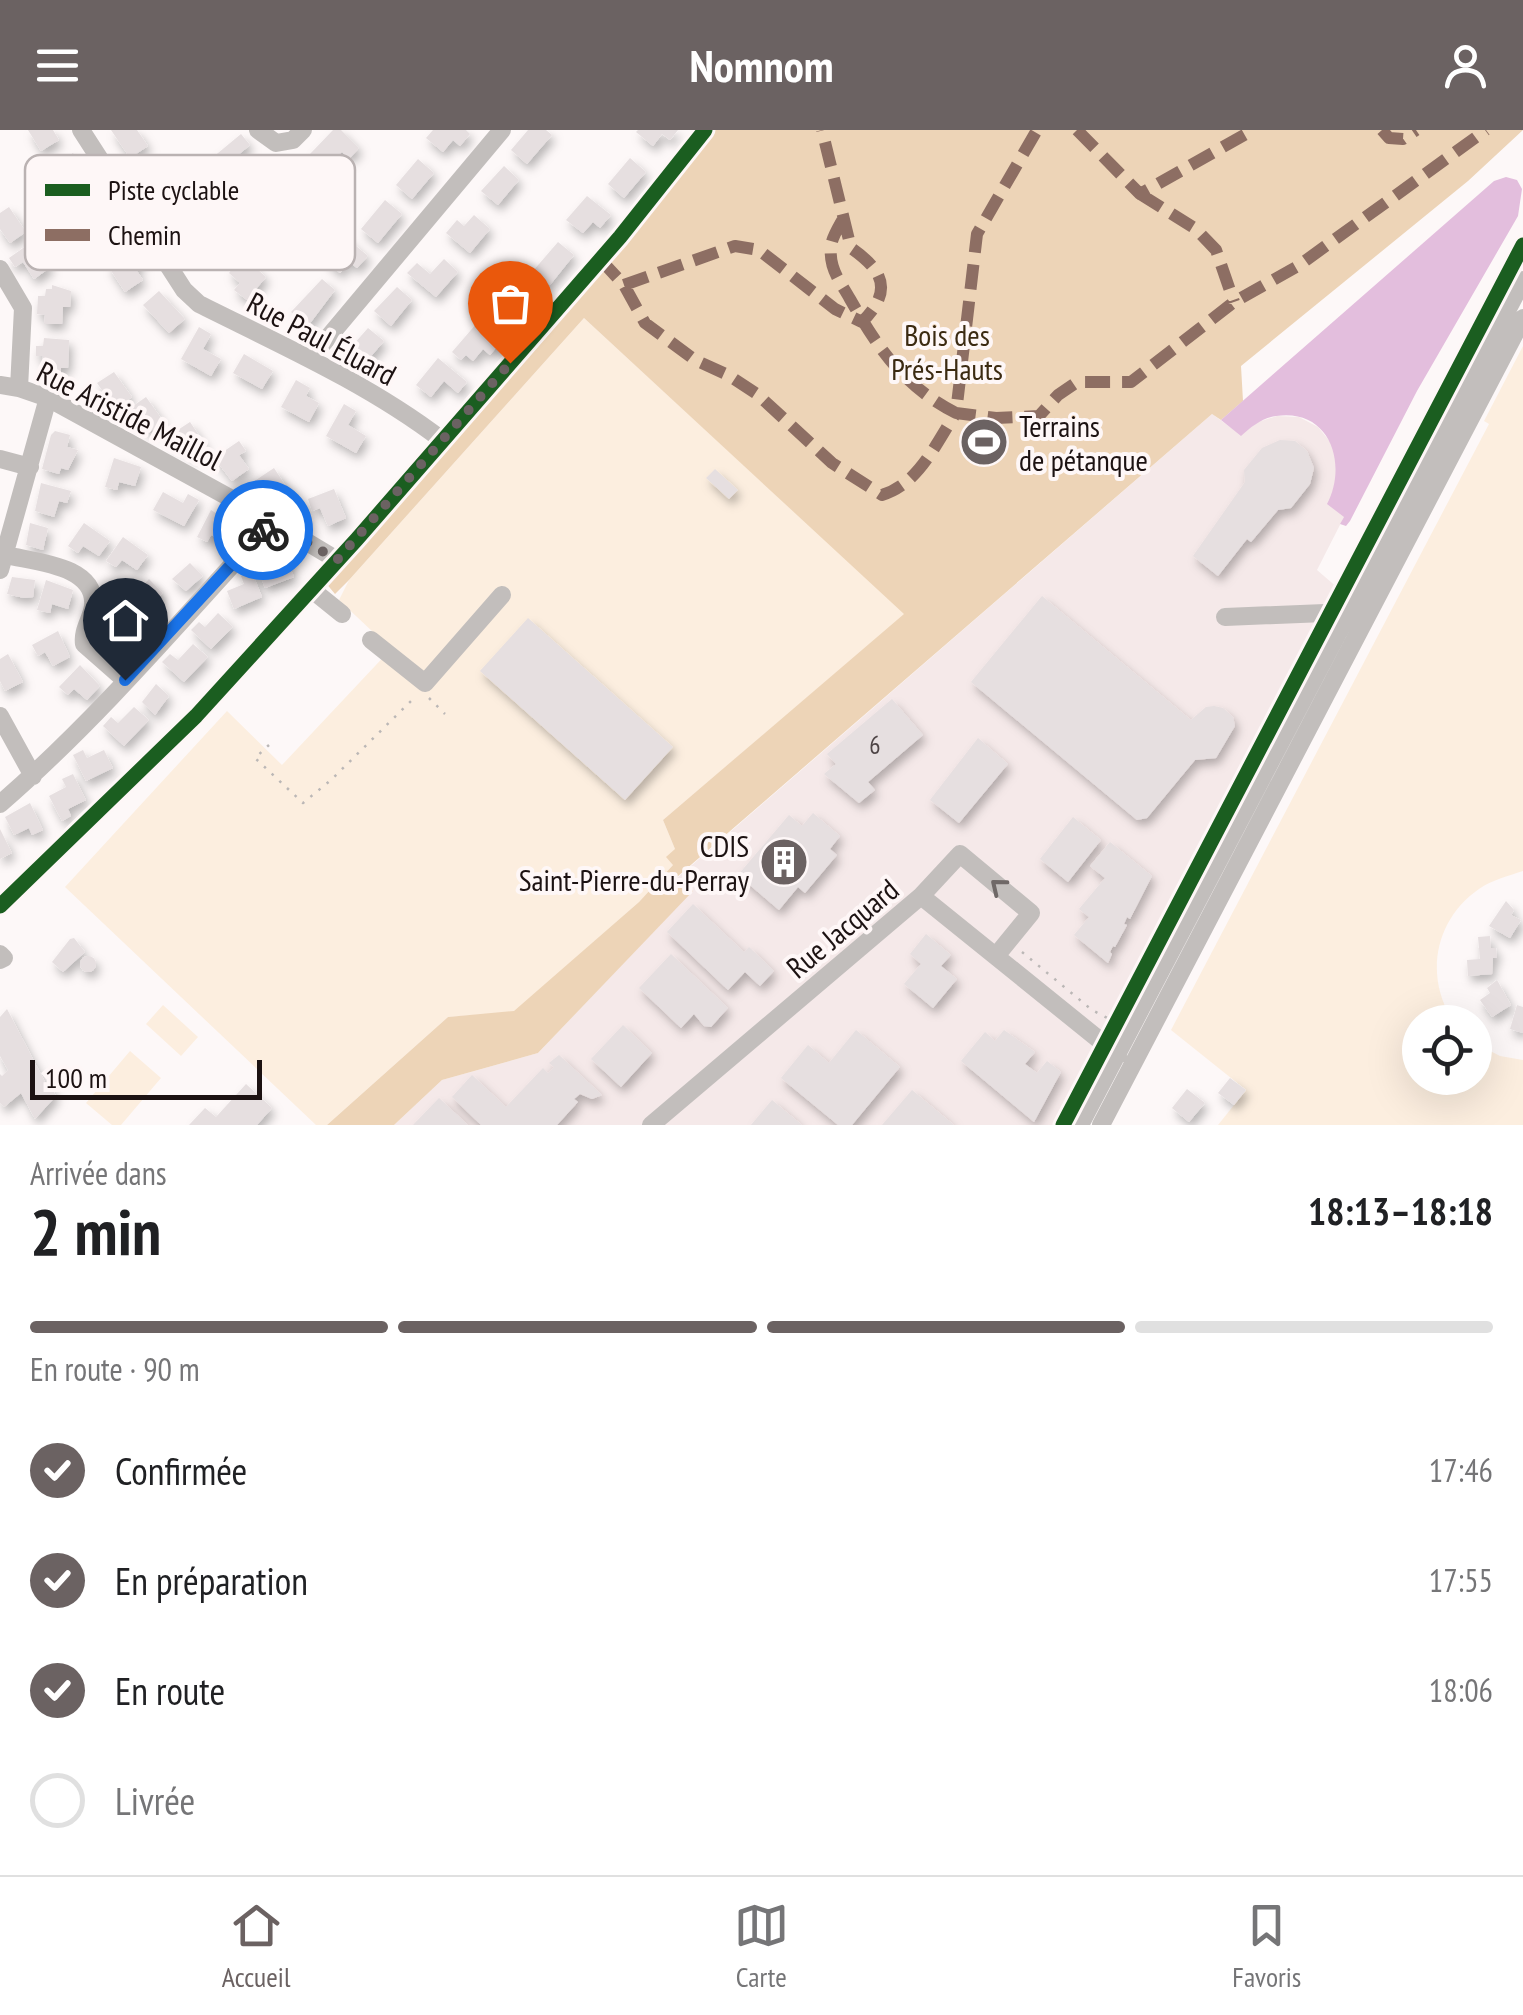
<!DOCTYPE html>
<html lang="fr">
<meta charset="utf-8">
<style>
:root{--surface:#fff;--page:#f6f6f6;--text:#202124;--muted:#757577;--line:#e0e0e0;--accent:#6b6262}
body{margin:0;font-family:"PT Sans Narrow",sans-serif;background:var(--page);color:var(--text);height:100vh;display:flex;flex-direction:column;font-size:38px;white-space:nowrap}
*{box-sizing:border-box;margin:0}
p{font-size:32px;color:var(--muted)}
.icon{flex:none;width:55px;height:55px;fill:none;stroke:currentColor;stroke-width:2;stroke-linecap:round;stroke-linejoin:round}
.map{position:relative;height:995px;overflow:hidden}
.details{display:flex;flex-direction:column;background:var(--surface);flex:1}
.details>*{flex:none}
.buttons{position:absolute;left:1402px;top:875px;display:grid;gap:20px}
.buttons a{display:grid;place-items:center;width:90px;height:90px;border-radius:50%;background:var(--surface);box-shadow:0 10px 40px #0002;font-size:50px}
.scale{position:absolute;left:30px;bottom:25px;width:232px;box-sizing:border-box;padding-left:10px;border:5px solid #1c1212;border-top:0;font-size:28px;line-height:35px;white-space:nowrap;color:#1c1212;-webkit-text-stroke:8px #fef7f7;paint-order:stroke}
.pin{position:absolute;display:grid;place-items:center;width:85px;height:85px;color:#fff;margin:-102px -42px;border-radius:50% 50% 50% 0;rotate:-45deg;box-shadow:0 0 10px #0007}
.pin .icon{rotate:45deg}
.courier{position:absolute;display:grid;place-items:center;width:100px;height:100px;margin:-50px;border:8px solid #1a73e8;border-radius:50%;background:#fff;color:#222;box-shadow:0 2px 12px #0007}
.headline em{font-style:normal;font-weight:700}
.headline div{display:flex;flex-direction:column-reverse}
.headline{display:flex;align-items:center;justify-content:space-between;height:170px;padding:0 30px}
h1{font-size:65px;font-weight:700;line-height:75px}
.bar{display:grid;grid-template-columns:repeat(4,1fr);gap:15px 10px;align-content:center;height:120px;padding:0 30px}
.bar i{height:12px;border-radius:8px;background:var(--line)}
.bar .selected{background:var(--accent)}
.bar p{grid-column:span 4}
ol{padding:0 30px;list-style:none}
li{display:flex;align-items:center;gap:30px;height:110px}
li p{margin-inline-start:auto}
li .icon{padding:10px;border-radius:50%;background:var(--accent);color:#fff;stroke-width:4}
li:last-child{color:var(--muted)}
li i{width:55px;height:55px;border:5px solid var(--line);border-radius:50%}
header{display:flex;justify-content:space-between;align-items:center;height:130px;padding:0 30px;background:var(--accent);color:#fff;font-size:45px;font-weight:700}
.dock{display:flex;justify-content:space-around;align-items:center;height:140px;border-top:2px solid var(--line);background:var(--surface);font-size:28px;color:var(--muted)}
.dock a{display:grid;justify-items:center;gap:5px}
.dock .selected{color:var(--accent)}
.map>svg:first-child{display:block}
.built{fill:#f5e9e9}
.green{fill:#fceedf}
.forest{fill:#edd4b7}
.water{fill:#e3bedd}
.building{fill:#e6dfe0;filter:url(#shadow)}
.lines{fill:none;stroke-linecap:round;stroke-linejoin:round}
.path{stroke:#bbb7b6;stroke-width:2.5;stroke-dasharray:2.5 8;stroke-linecap:butt}
.minor{stroke:#c2bebc;stroke-width:18}
.quiet{stroke:#8d6e63;stroke-width:12;stroke-dasharray:25 12;stroke-linecap:butt}
.cycleway-casing{stroke:#fef7f7;stroke-width:21}
.cycleway{stroke:#1b5e20;stroke-width:15}
.oneway{stroke:#6f6867}
.done{stroke:#6b6262;stroke-width:10;stroke-dasharray:0 18}
.route{stroke:#1a73e8;stroke-width:12}
.labels{text-anchor:middle;dominant-baseline:central;stroke-width:8;stroke-linejoin:round;paint-order:stroke}
.number-label{font-size:25px;fill:#4e4546}
.park-label{font-size:30px;fill:#3b2a11;stroke:#fef7f7}
.street-label{font-size:30px;fill:#1c1212;stroke:#fef7f7}
.poi-label{font-size:30px;fill:#1c1212;stroke:#fef7f7;text-anchor:start}
.key{fill:#fef7f7;stroke:#bab2b2;stroke-width:2.5}
.key-label{font-size:28px;fill:#1c1212}
</style>
<header><svg class="icon" aria-label="menu" viewBox="0 0 24 24"><path d="M4 6h16M4 12h16M4 18h16"/></svg>Nomnom<svg class="icon" aria-label="person" viewBox="0 0 24 24"><circle cx="12" cy="8" r="4"/><path d="M4 21q1-7 8-7t8 7"/></svg></header>
<div class="map">
<svg width="1523" height="995" viewBox="0 0 1523 995">
<defs>
<filter id="shadow"><feDropShadow dx="3.5" dy="6" stdDeviation="5" flood-color="#0004"/></filter>
</defs>
<rect width="100%" height="100%" fill="#fdf8f8"/>
<path class="built" d="M1212 284 1241 305 1258 292 1277 286 1299 287 1318 297 1332 314 1338 333 1337 356 1344 387 1317 440 1339 459 1059 995H394L442 950 538 923 692 761 677 748Z"/>
<path class="green" d="M584 188 905 484 663 690 675 719 673 735 639 772 514 882 448 887 327 995H316L65 757 227 581 282 635 391 519 339 470 349 450Z
M1523 216V741C1508 746 1492 750 1479 759 1434 790 1424 848 1454 892H1420V948H1475V913L1500 926 1523 930V995H1218L1246 960 1171 900 1489 294 1484 291Z
M163 875 198 907 181 926 146 894Z
M130 921 161 948 121 995H112L86 973Z"/>
<path class="forest" d="M705 0H1523L1468 51 1241 236 1243 271 1221 290 1212 284 677 747 693 761 538 923 442 950 394 995H327L448 887 514 881 639 772 673 735 666 727 675 719 663 690 904 484 584 188 349 450 335 464 325 452Z"/>
<path class="water" d="M1506 47 1517 50 1522 59 1518 86 1417 261 1350 391 1346 396 1340 394 1344 387 1327 374C1348 334 1330 278 1276 286 1262 288 1251 297 1241 306L1221 290 1494 51Z"/>
<path class="building" d="M28 0H53L59 10 41 21Z
M111 0H137L148 16 130 28Z
M333 0H341L359 18 349 29 342 22 324 38 310 24Z
M433 0H466L470 4 460 16 453 10 443 22 426 8Z
M528 0H546L552 5 527 34 511 20Z
M638 0H678L670 10 662 4 653 16 636 2Z
M241 4 250 15 237 26 249 42 234 54 212 28Z
M73 23 81 35 66 44 77 62 61 72 42 43Z
M630 28 646 42 624 68 608 54Z
M418 29 434 43 412 69 396 55Z
M504 36 519 50 498 75 481 61Z
M587 66 611 85 600 98 593 92 583 103 566 90Z
M385 70 402 84 378 113 361 99Z
M9 77 26 102 10 113 0 99V83Z
M474 85 490 99 470 123 446 103 457 90 464 96Z
M344 106 368 126 357 138 349 132 340 143 324 130Z
M33 111 51 137 34 149 23 132 15 137 9 128Z
M558 112 574 125 550 155 533 141Z
M134 119 143 133 135 138 143 150 125 162 108 136Z
M242 126 266 147 247 170 234 160 240 153 229 143Z
M444 129 458 142 436 167 407 143 417 133 430 144Z
M503 141 539 170 530 181 516 170 503 185 488 173 502 156 496 150Z
M322 149 335 160 308 196 291 182Z
M52 155 71 161 70 177H63L62 194H44L45 185 37 184 38 166H45L46 159H52Z
M397 157 412 170 391 196 374 181Z
M159 161 185 189 169 203 143 175Z
M477 193 500 213 490 225 483 219 473 231 466 225 461 230 452 222Z
M199 197 211 204 203 219 221 229 211 246 181 229Z
M368 198 384 211 362 237 346 223Z
M44 208 69 210 68 238H61V244L42 243 43 226H36V216H43Z
M244 224 273 241 262 259 233 243Z
M438 228 467 252 458 263 444 251 431 267 416 255Z
M114 242 132 267 108 284 102 274 109 270 97 253Z
M296 250 310 258 306 266 319 273 309 292 281 277Z
M146 267 164 292 148 303 137 288 130 292 123 283Z
M344 274 356 281 348 295 366 306 356 323 326 306Z
M190 292 207 317 191 328 181 313 174 317 167 307Z
M55 301 70 305 67 317 78 320 68 340 61 338 59 344 42 339 51 305Z
M1280 310 1295 311 1307 321 1314 338 1310 354 1291 378 1278 380 1251 412 1247 409 1218 446 1193 426 1245 352 1244 340 1262 318Z
M239 311 246 321 239 325 249 339 232 351 214 328Z
M114 328 141 337 135 356 119 352 117 360 105 357Z
M274 338 291 364 275 375 264 359 257 364 250 354Z
M715 339 738 360 729 369 706 348Z
M41 353 71 361 67 373 59 371 54 387 35 381Z
M334 359 346 388 328 396 320 378 312 381 308 369Z
M163 362 183 373 188 364 199 370 184 396 153 380Z
M211 380 236 396 227 413 211 405 207 412 197 407Z
M30 393 48 398 43 420 26 415Z
M84 393 110 411 99 426 83 416 78 423 68 416Z
M123 407 148 425 137 440 122 430 116 437 106 431Z
M266 428 270 435 287 429 294 447 265 458 255 432Z
M190 433 203 446 186 461 172 449Z
M252 442 262 467 234 479 227 461 244 454 241 446Z
M12 447 35 450 33 467 24 468 7 464Z
M149 449 163 463 139 488 118 468 126 460 133 466Z
M46 450 73 460 68 479 52 474 50 483 37 480Z
M1042 466 1191 590 1206 577 1214 576 1223 578 1233 587 1235 596 1216 628 1195 630 1147 688 1137 690 971 552Z
M218 483 233 497 211 519 191 500 199 492 205 497Z
M110 486 123 499 109 517 95 504Z
M528 488 673 617 625 670 480 541Z
M58 501 70 527 53 536 45 522 38 526 32 515Z
M193 514 208 527 184 552 162 532 170 524 178 530Z
M8 524 23 552 5 561 0 551V529Z
M80 535 100 556 87 570 74 559 68 565 59 557Z
M156 554 169 566 155 585 142 572Z
M892 569 923 605 868 652 875 660 859 673 824 644 836 634 827 624Z
M134 577 149 590 124 616 103 596 111 587 118 593Z
M978 608 1008 634 959 693 930 670Z
M83 620 87 628 104 620 113 638 86 651 73 625Z
M73 644 86 670 68 679 71 686 62 691 49 666 66 657 62 649Z
M30 673 43 700 32 705 29 698 14 705 5 687Z
M813 683 840 706 830 719 837 725 805 763 798 757 779 780 738 745 789 685 802 696Z
M1073 687 1101 710 1068 752 1040 729Z
M0 699 12 723 0 729Z
M1110 712 1152 746 1130 789 1127 787 1124 794 1127 795 1115 817 1113 816 1110 822 1112 824 1108 833 1074 805 1089 787 1079 779 1105 748 1090 736Z
M1506 771 1514 780 1511 785 1521 790 1510 808 1489 796Z
M693 774 744 822 749 817 774 841 760 856 745 842 728 860 667 802Z
M926 804 951 825 941 836 957 849 933 878 904 854 921 834 910 824Z
M1490 806 1491 818H1496L1497 828H1493L1492 844 1468 846 1467 830 1480 829 1478 807Z
M74 808 85 822 63 842 52 832 70 809Z
M671 824 728 878 711 897 704 896 694 884 681 898 639 858Z
M80 834a8 8 0 1 1 16 0a8 8 0 1 1-16 0Z
M1497 850 1511 875 1492 887 1480 870 1490 863 1487 858Z
M1517 875 1523 877V903L1510 899Z
M7 879 47 956 50 955 56 966 35 989 21 963 4 977 0 973V944L2 946 8 940 0 926V887Z
M623 895 652 923 621 957 591 929Z
M856 900 900 937 852 995H838L781 948 808 915 829 933Z
M1004 900 1035 922 1025 934 1037 943 1047 931 1061 942 1034 992 961 931 985 902 995 911Z
M559 925 602 965 592 969 580 964 574 969 578 972 557 995H481L452 967 472 945 506 977 543 938 548 943 554 937 549 933Z
M1230 948 1246 960 1234 975 1218 963Z
M246 954 272 978 257 995H189L205 978 216 987Z
M1187 959 1205 973 1189 992 1172 978Z
M912 960 954 995H882Z
M439 968 468 995H413Z
M772 970 802 995H751Z"/>
<g class="lines">
<path class="path" d="M429 568 445 584
M269 615 255 628 303 673 331 650 415 567
M1022 822 1092 880 1115 892"/>
<path class="minor" d="M81 0 184 160 199 174C281 215 369 254 442 310
M258 0 276 13 293 10 303 0
M0 139 23 178 19 258
M310 229 502 0
M0 255 19 258 48 268 272 391 337 430
M0 329 30 337
M6 425C34 432 97 435 93 476 91 490 82 500 84 514L125 550
M0 440 48 268
M311 459 342 484
M1225 487 1349 482
M371 510 425 553 502 465
M0 586 33 646
M0 674C98 589 184 487 272 391
M921 766 960 724 1031 783 996 826
M0 776 196 586 357 409 620 107 705 0
M0 824 4 828 0 830
M651 995 921 766 1118 925
M1080 995 1523 150
M1101 995 1523 188"/>
<path class="quiet" d="M1077 0 1140 64 1253 0
M1382 0 1389 8 1403 9 1416 0
M1140 64 1196 99 1216 120 1234 172
M843 89C838 98 831 109 831 118 829 139 840 151 850 169 878 218 903 256 956 283L977 104 1037 0
M600 129 624 155 645 193 695 230 728 245 757 264 832 333 882 365C919 354 936 313 956 283L996 288 1039 286 1058 265 1077 252H1131L1234 172 1298 136 1486 0
M624 155 735 116 759 120 835 179 862 192C893 161 884 141 851 118L822 0"/>
<g class="cycleway-casing">
<path id="cycleway" d="M0 776 196 586 357 409 620 107 705 0
M1063 995 1523 115"/>
</g>
<use href="#cycleway" class="cycleway"/>
</g>
<defs><path id="oneway-chevron" d="M-2-3.5L2.5 0L-2 3.5" fill="none" stroke-width="1.6" stroke-linecap="round" stroke-linejoin="round" transform="scale(2.5)"/></defs>
<use class="oneway" href="#oneway-chevron" transform="translate(998 756) rotate(-141)"/>
<g class="lines">
<path class="done" d="M263 400 272 391 337 430 510 233"/>
<path class="route" d="M125 550 263 400"/>
</g>
<defs>
<g id="stadium-disc" transform="scale(2.5)"><circle r="9.5" fill="#6b6262" stroke="#fef7f7"/><path d="M0-5a6.5 5 0 1 0 0 10a6.5 5 0 1 0 0-10ZM-3.5-1.8h7v3.6h-7Z" fill="#fff"/></g>
<g id="building-disc" transform="scale(2.5)"><circle r="9.5" fill="#6b6262" stroke="#fef7f7"/><path d="M-4-6H4V6H1V3H-1V6H-4ZM-2.5-4.3h1.7v1.8h-1.7ZM.8-4.3h1.7v1.8H.8ZM-2.5-1h1.7V.8h-1.7ZM.8-1h1.7V.8H.8Z" fill="#fff"/></g>
</defs>
<g fill-rule="evenodd">
<use href="#stadium-disc" x="984" y="312"/>
<use href="#building-disc" x="784" y="732"/>
</g>
<g class="labels">
<g class="number-label">
<text x="875" y="615">6</text>
</g>
<g class="park-label">
<text x="947" y="204">Bois des<tspan x="947" dy="34">Prés-Hauts</tspan></text>
</g>
<g class="street-label">
<text transform="translate(322 208) rotate(28)">Rue Paul Éluard</text>
<text transform="translate(130 285) rotate(27)">Rue Aristide Maillol</text>
<text transform="translate(842 798) rotate(-40)">Rue Jacquard</text>
</g>
<g class="poi-label">
<text x="1019" y="295">Terrains<tspan x="1019" dy="34">de pétanque</tspan></text>
<text x="749" y="715" text-anchor="end">CDIS<tspan x="749" dy="34">Saint-Pierre-du-Perray</tspan></text>
</g>
</g>
<rect x="25" y="25" width="330" height="115" rx="15" class="key"/>
<rect x="45" y="54" width="45" height="12" fill="#1b5e20"/>
<rect x="45" y="99" width="45" height="12" fill="#8d6e63"/>
<g class="key-label">
<text x="108" y="70">Piste cyclable</text>
<text x="108" y="115">Chemin</text>
</g>
</svg>
<div class="buttons">
<a><svg class="icon" aria-label="locate" viewBox="0 0 24 24"><circle cx="12" cy="12" r="6"/><path d="M12 2v4M12 18v4M2 12h4M18 12h4"/></svg></a>
</div>
<div class="scale">100 m</div>
<div class="pin" style="left:510px;top:233px;background:#ea580c"><svg class="icon" aria-label="bag" viewBox="0 0 24 24"><path d="M5 8h14l-1 12H6zM9 8a3 3 0 0 1 6 0"/></svg></div>
<div class="pin" style="left:125px;top:550px;background:#1f2937"><svg class="icon" aria-label="home" viewBox="0 0 24 24"><path d="M3 11l9-7 9 7M6 9v11h12V9"/></svg></div>
<div class="courier" style="left:263px;top:400px"><svg class="icon" aria-label="bike" viewBox="0 0 24 24"><circle cx="6" cy="16" r="4"/><circle cx="18" cy="16" r="4"/><path d="M6 16l4-8h5l3 8M10 8l3 8H6M13 5h3"/></svg></div>
</div>
<section class="details">
<div class="headline"><div><h1>2 min</h1><p>Arrivée dans</p></div><em>18:13–18:18</em></div>
<div class="bar"><i class="selected"></i><i class="selected"></i><i class="selected"></i><i></i><p>En route · 90 m</p></div>
<ol>
<li><svg class="icon" aria-label="check" viewBox="0 0 24 24"><path d="M5 12l5 5 9-10"/></svg>Confirmée<p>17:46</p></li>
<li><svg class="icon" aria-label="check" viewBox="0 0 24 24"><path d="M5 12l5 5 9-10"/></svg>En préparation<p>17:55</p></li>
<li><svg class="icon" aria-label="check" viewBox="0 0 24 24"><path d="M5 12l5 5 9-10"/></svg>En route<p>18:06</p></li>
<li><i></i>Livrée</li>
</ol>
</section>
<nav class="dock">
<a class="selected"><svg class="icon" aria-label="home" viewBox="0 0 24 24"><path d="M3 11l9-7 9 7M6 9v11h12V9"/></svg>Accueil</a>
<a><svg class="icon" aria-label="map" viewBox="0 0 24 24"><path d="M3 6l6-2 6 2 6-2v14l-6 2-6-2-6 2zM9 4v14M15 6v14"/></svg>Carte</a>
<a><svg class="icon" aria-label="saved" viewBox="0 0 24 24"><path d="M7 4h10v16l-5-4-5 4z"/></svg>Favoris</a>
</nav>
